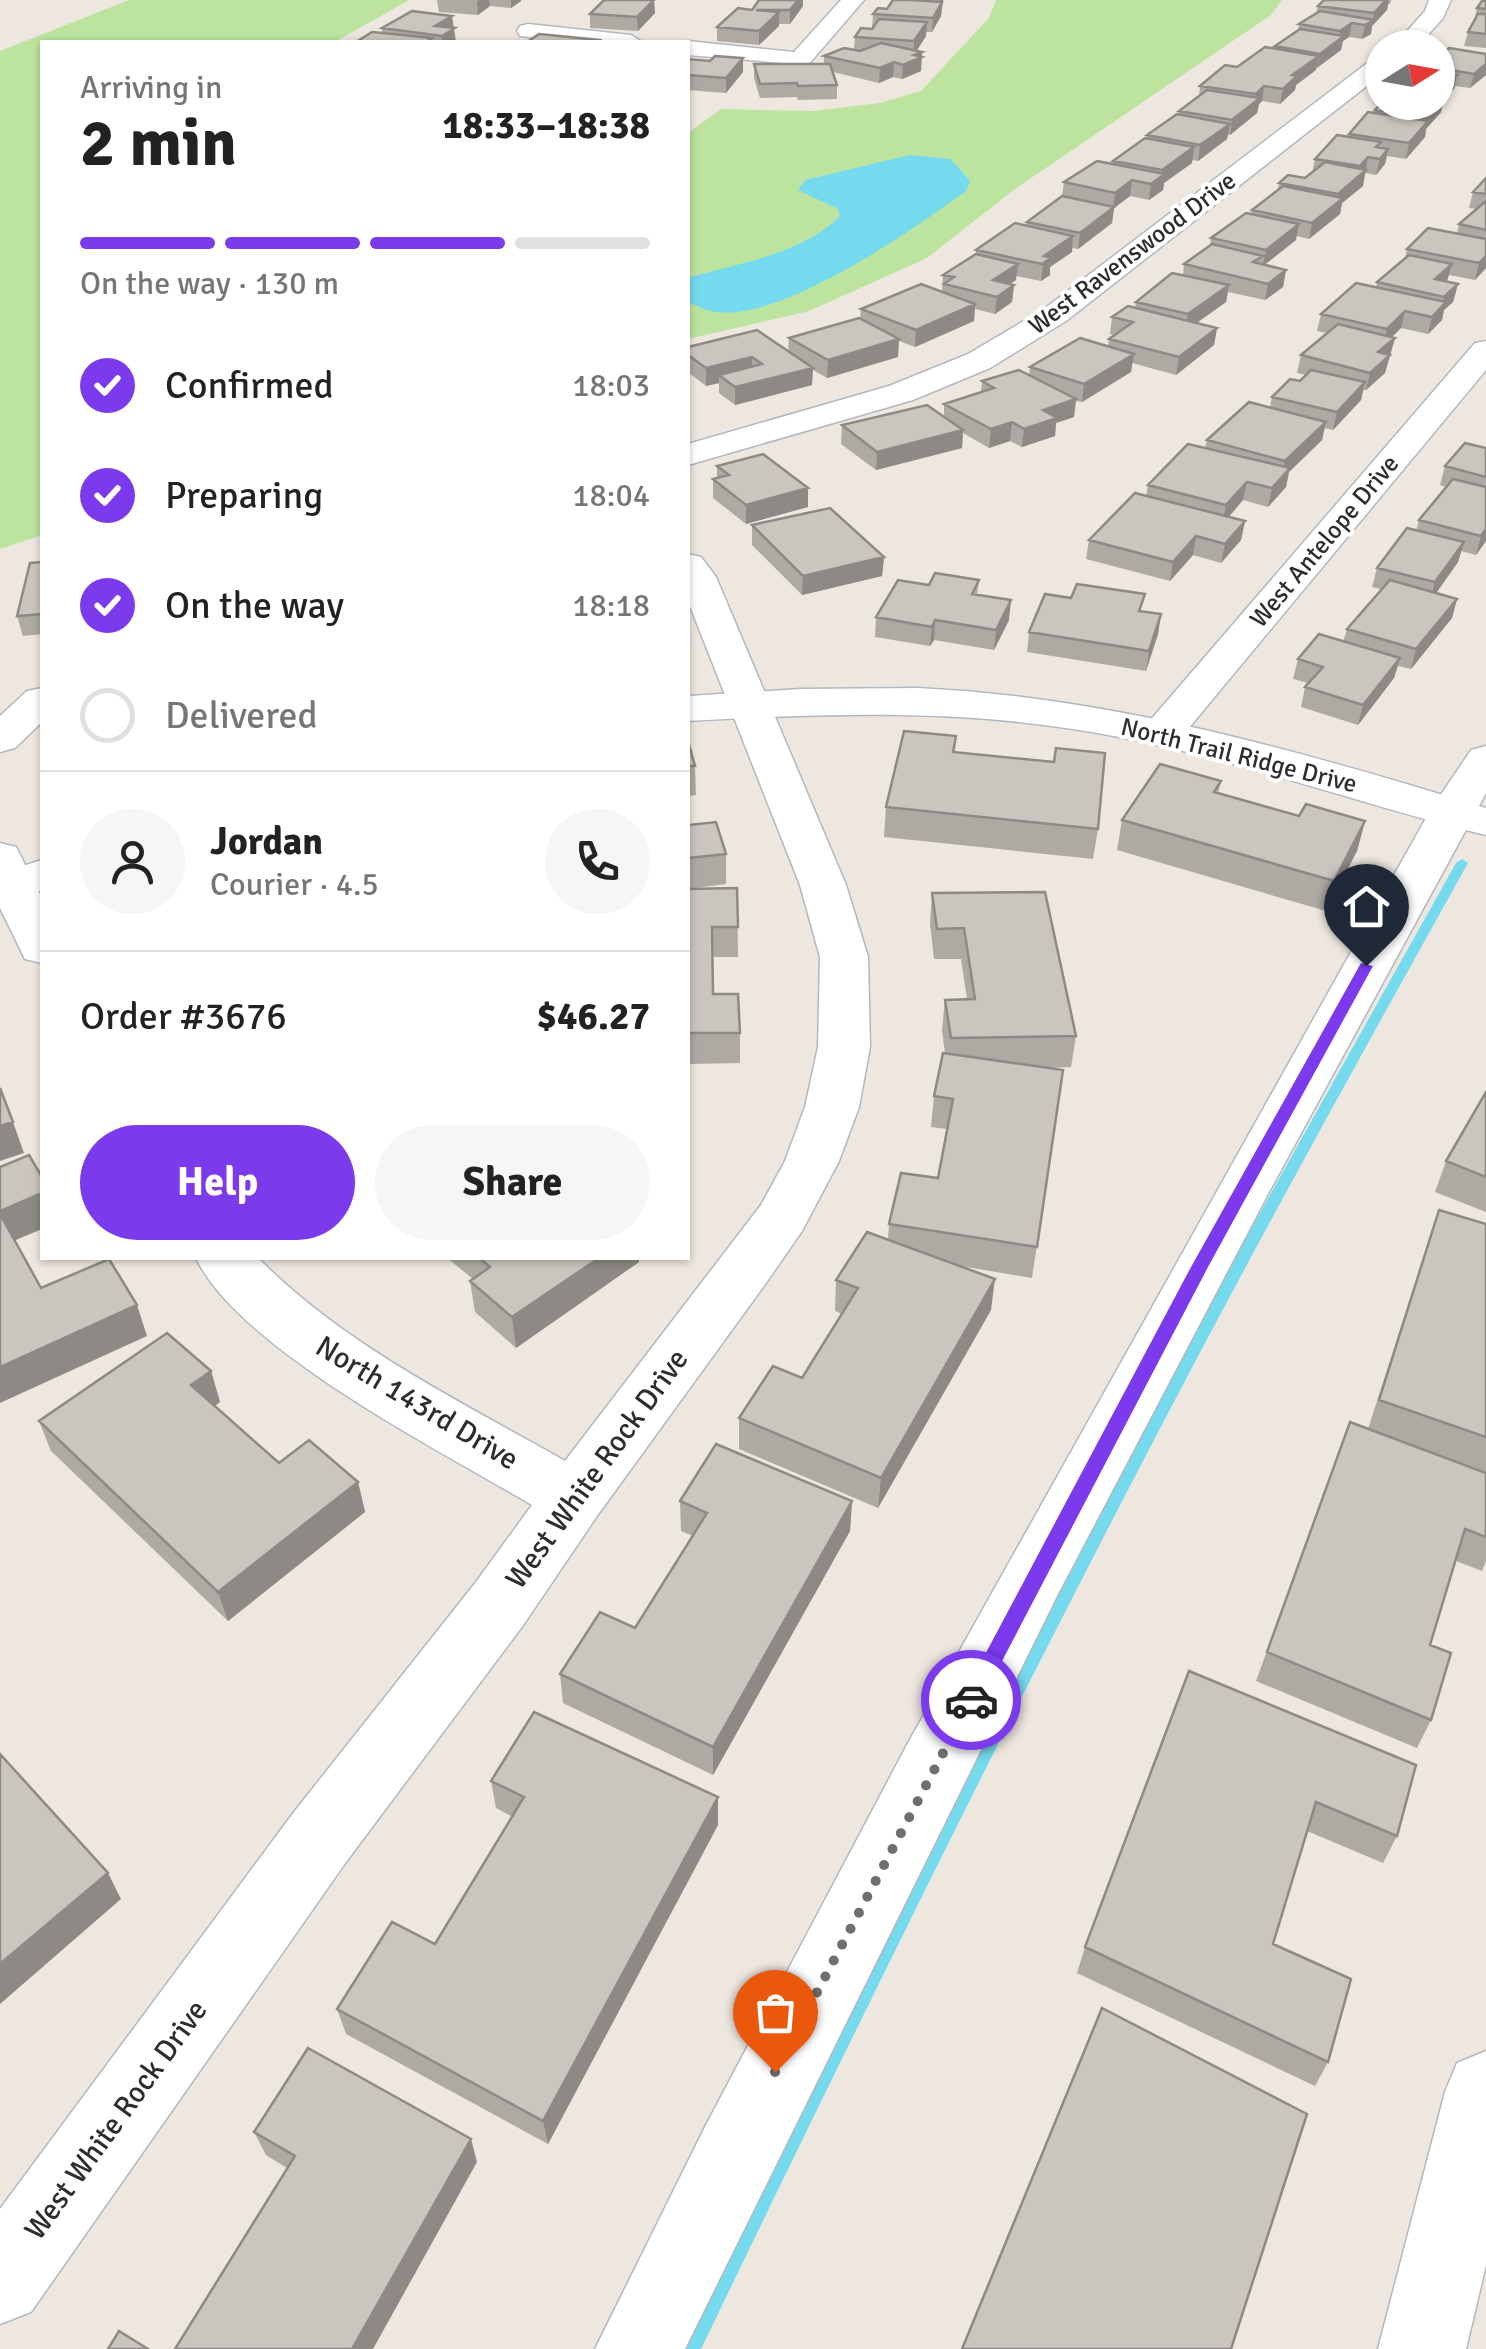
<!DOCTYPE html>
<meta charset="utf-8">
<style>
:root{--surface:#fff;--page:#f6f6f6;--text:#222;--muted:#767676;--line:#e0e0e0;--accent:#7c3aed}
body{margin:0;font-family:Signika,sans-serif;background:var(--page);color:var(--text);height:100vh;display:flex;flex-direction:column;font-size:38px;white-space:nowrap}
*{box-sizing:border-box;margin:0}
p{font-size:32px;color:var(--muted)}
.icon{flex:none;width:55px;height:55px;fill:none;stroke:currentColor;stroke-width:2;stroke-linecap:round;stroke-linejoin:round}
.map{position:relative;flex:1;overflow:hidden}
.details{position:absolute;left:40px;top:40px;width:650px;height:1220px;display:flex;flex-direction:column;background:var(--surface);border-radius:0px;box-shadow:0 2px 8px #0004}
.details>*{flex:none}
.needle{width:65px;rotate:79deg}
.controls{position:absolute;left:1365px;top:30px;display:grid;gap:20px}
.controls a{display:grid;place-items:center;width:90px;height:90px;border-radius:50%;background:var(--surface);box-shadow:0 2px 8px #0004;font-size:50px}
.pin{position:absolute;display:grid;place-items:center;width:85px;height:85px;color:#fff;margin:-102px -42px;border-radius:50% 50% 50% 0;rotate:-45deg;box-shadow:0 0 10px #0007}
.pin .icon{rotate:45deg}
.courier{position:absolute;display:grid;place-items:center;width:100px;height:100px;margin:-50px;border:8px solid #7c3aed;border-radius:50%;background:#fff;color:#222;box-shadow:0 2px 12px #0007}
.headline em{font-style:normal;font-weight:800}
.headline div{display:flex;flex-direction:column-reverse}
.headline{display:flex;align-items:center;justify-content:space-between;height:170px;padding:0 40px}
h1{font-size:65px;font-weight:800;line-height:75px}
.bar{display:grid;grid-template-columns:repeat(4,1fr);gap:15px 10px;align-content:center;height:120px;padding:0 40px}
.bar i{height:12px;border-radius:8px;background:var(--line)}
.bar .selected{background:var(--accent)}
.bar p{grid-column:span 4}
.line{display:flex;align-items:center;gap:25px;padding:0 40px;border-top:2px solid var(--line)}
.line div{flex:1}
.round{display:grid;place-items:center;flex:none;width:105px;height:105px;border-radius:52px;background:var(--page)}
ol{padding:0 40px;list-style:none}
li{display:flex;align-items:center;gap:30px;height:110px}
li p{margin-inline-start:auto}
li .icon{padding:10px;border-radius:50%;background:var(--accent);color:#fff;stroke-width:4}
li:last-child{color:var(--muted)}
li i{width:55px;height:55px;border:5px solid var(--line);border-radius:50%}
.cta{display:flex;gap:20px;margin-top:auto;padding:20px 40px}
.cta a{flex:1;height:115px;border-radius:60px;background:var(--accent);color:#fff;font-size:40px;font-weight:800;line-height:115px;text-align:center}
.cta a+a{background:var(--page);color:var(--text)}
.map>svg:first-child{display:block}
.green{fill:#bce49e}
.water{fill:#75daee}
.lines{fill:none;stroke-linecap:round;stroke-linejoin:round}
.stream{fill:#75daee;fill-rule:evenodd}
.street-casing{stroke:#b3b7c0;stroke-width:3}
.secondary-casing{stroke:#b3b7c0;stroke-width:3}
.street{fill:#fff;fill-rule:evenodd}
.secondary{fill:#fff;fill-rule:evenodd}
.wall{fill:#aea9a3}
.shaded-wall{fill:#8d8a85}
.building{fill:#cac5be;stroke:#8d8a85;stroke-width:2.5}
.route{fill:#7c3aed}
.done{stroke:#716e6c;stroke-width:10;stroke-dasharray:0 18}
.labels{text-anchor:middle;dominant-baseline:central;stroke-width:8;stroke-linejoin:round;paint-order:stroke}
.far-street-label{font-size:25px;fill:#2d2d2d;stroke:#fff}
.street-label{font-size:30px;fill:#2d2d2d;stroke:#fff}
</style>
<div class="map">
<svg width="1486" height="2349" viewBox="0 0 1486 2349">
<rect width="100%" height="100%" fill="#eee7e0"/>
<path class="green" d="M129 0H409L335 42H42V535L0 549V51Z
M996 0H1282L1271 15 1015 189 927 258 809 311 688 339V133L721 109 813 111 880 103 921 91 989 18Z"/>
<path class="water" d="M910 155 951 159 970 181 966 191C912 230 785 320 717 312 707 311 697 306 688 302V278C738 263 801 255 840 216L838 209 798 190 805 180Z"/>
<g class="lines">
<path class="stream" d="M1462 859 1468 863C1366 1046 1264 1230 1166 1417 1005 1724 852 2036 701 2349H676L865 1965 1056 1594 1251 1229 1456 863Z"/>
<g class="street-casing">
<path id="street" d="M841 0H864L808 65 688 55V42H682L688 41 794 52Z
M1429 0H1451L1443 18 1416 48H1392L1425 11Z
M528 24 631 35 642 42H572L520 36 517 31 520 26Z
M1382 56V74L1066 321 990 368 913 400 688 465V444L889 386 968 354 1044 309 1374 58Z
M1486 341V370L1178 741 1163 745 1148 741 1142 732 1148 723 1475 343Z
M688 554 701 557 716 577 846 885 868 957 870 1047 859 1107 839 1161 802 1231 766 1283 597 1516 524 1624 346 1862 31 2312 0 2324V2209L294 1812 476 1582 532 1505C443 1452 239 1349 196 1258H258C345 1346 458 1400 565 1461L761 1205 785 1161 805 1107 818 1047 820 957 800 885 688 601Z
M42 688V722L15 748 0 752V716L27 691Z
M1486 746V793L1269 1192 1058 1594 685 2349H595L706 2125 908 1743 1430 811 1471 750Z
M0 843 16 847 42 898V963L25 959 0 908Z
M1486 2051V2265L1466 2349H1378L1445 2092 1457 2063Z"/>
</g>
<g class="secondary-casing">
<path id="secondary" d="M917 688C1112 697 1300 751 1486 808V835C1363 805 1244 761 1119 737 974 708 834 713 688 721V696L801 689Z
M42 860V890L0 903V873Z"/>
</g>
<use href="#street" class="street"/>
<use href="#secondary" class="secondary"/>
</g>
<path class="wall" d="M437 0H521V1L511 8 490 6 478 15 439 12Z
M893 0H943L941 16 932 32H926V36L917 50 922 52 921 71 902 79 893 77 879 83 833 72 837 85V99L798 100 797 97 760 98 754 78V64H824V56L854 50 855 37 872 29 873 14 887 9Z
M1324 0H1391L1390 4H1388L1387 10 1372 26 1371 34 1362 39 1349 37 1343 41 1341 50 1316 68V70L1296 85 1295 90 1280 104 1262 101 1259 104 1257 113 1230 135H1228L1227 139 1198 161 1192 160V163L1164 183 1163 190 1149 200 1130 196 1114 208 1112 223 1078 249 1072 248V252L1050 267V275L1041 281 1016 276V280L1010 284 1014 285 1012 302 995 314 975 309 974 321 915 347 899 341 898 357 827 378 813 370 812 385 735 405 719 393V383L706 386 688 372V347L788 351 789 338 860 319 861 309 942 291 943 275 976 254V250L1026 226 1027 222 1062 196 1064 182 1113 164V161L1147 138V135L1178 115 1179 111 1199 96 1200 86 1275 48V46L1298 31 1299 24 1316 13 1318 6Z
M1486 1V48L1464 46 1468 32 1474 20 1477 8Z
M803 6 790 24H779V26L759 45 717 41V27L752 10Z
M655 13 638 31 590 28V14Z
M382 28H453L456 42H356L382 33Z
M1486 54V75L1470 88 1455 86 1454 89 1443 97 1441 112 1426 129 1425 137 1406 159 1387 156 1385 164 1376 175 1365 173 1363 186 1342 203 1340 214 1309 239 1296 236V240L1264 265 1286 270 1283 287 1265 300 1228 292 1226 302 1197 323 1217 328 1214 345 1176 375 1132 363 1131 372 1082 402 1076 401 1074 417 1056 423 1055 436 1022 447 1010 441 989 448 963 433 962 448 876 470 841 444 842 425 944 416V404L981 392 982 381 1029 375 1030 367 1108 347 1109 339 1115 335 1110 334 1112 317 1135 308 1136 302 1183 275 1184 264 1210 246 1211 238 1251 214 1252 210 1278 190 1279 183 1305 178 1312 173 1315 159 1348 137 1349 134 1374 113 1375 110 1438 102V57Z
M688 59 743 72 726 93 688 90Z
M1486 178V268L1475 280 1449 275 1446 282 1458 284 1453 302 1444 310 1442 320 1428 334 1401 328 1392 337 1395 338 1385 373 1366 390H1363L1361 400 1333 430 1324 428 1322 440 1289 472 1286 487 1268 507 1243 500 1229 517 1245 521 1241 540 1221 563 1193 555 1170 581 1086 559 1089 540 1146 496 1148 485 1205 448 1207 440 1270 408 1272 397 1300 381 1306 375 1297 373 1301 355 1327 333 1317 331 1321 314 1376 287 1377 282 1405 258 1407 249 1457 234 1459 224 1477 209 1469 208 1473 192Z
M1486 448V541L1476 555 1461 551 1458 562 1436 593 1457 599 1452 618 1411 669 1398 666 1394 678 1358 725 1301 707 1305 687 1308 683 1293 679 1298 659 1343 642 1347 629 1381 589 1372 587 1377 568 1416 531 1419 520 1446 487 1440 485 1445 466Z
M717 466 808 488V507L746 524 713 498V479L717 478Z
M752 525 884 557 882 576 802 595 752 545Z
M42 562V634L23 636 17 616Z
M979 580 977 595 1009 620 994 650 934 640 930 646 875 637 876 617 929 585Z
M1142 611 1161 614 1158 634 1146 671 1027 652 1029 632Z
M956 736 955 752 1098 829 1093 859 884 837 886 807Z
M688 741 695 766 696 795 688 796Z
M1221 781 1218 793 1299 816 1365 821 1357 851 1326 911 1117 850 1122 820Z
M688 825 726 854V884L689 889 737 888 738 957H712L713 994 740 1033V1063L688 1064Z
M932 893 1076 1036 1071 1067 1045 1068 1063 1070 1032 1278 961 1266 991 1310 878 1508 739 1449V1418L802 1378 842 1314 835 1311 836 1280 888 1239 889 1224 938 1178 947 1129 931 1127 934 1096 945 1054 942 1030 945 1000 967 999 961 959H934L930 924Z
M1486 1092V1212L1435 1192 1446 1161Z
M1439 1210 1486 1224V1472L1450 1459 1486 1473V1561L1482 1571 1456 1561 1430 1645 1431 1720 1417 1748 1256 1681 1350 1422 1368 1429Z
M447 1258H639V1262L516 1348 475 1312 470 1281 473 1279Z
M211 1371 220 1402 215 1406 279 1463 358 1482 365 1512 228 1621 51 1451 39 1421Z
M680 1501H852L850 1531 713 1775 563 1703 560 1674 635 1628 693 1536 681 1531Z
M1189 1671 1397 1836 1383 1863 1307 1831 1273 1944 1328 2062 1315 2086 1077 1973 1085 1947Z
M491 1781 718 1797V1825L548 2144 346 2034 337 2009 435 1944 513 1817 496 1808Z
M254 2132 477 2162 287 2168 266 2155Z"/>
<path class="shaded-wall" d="M479 0H489L490 6 478 15 477 2Z
M511 0H521V1L511 8Z
M654 0 655 13 638 31 637 17Z
M798 0H803V6L790 24V10Z
M940 0H943L941 16 932 32 933 18 940 6Z
M1386 0H1389L1387 10 1372 26 1371 34 1362 39 1365 25 1373 20 1374 13Z
M779 12V26L759 45V31Z
M452 16 456 42H443L442 36 435 26Z
M927 22 926 36 914 55V41Z
M1352 23 1349 37 1343 41 1341 50 1317 68 1320 54 1338 41 1340 31Z
M922 52 921 71 902 79 903 65 914 55Z
M1319 56 1316 70 1296 85 1295 90 1280 104 1283 89 1292 75Z
M743 58V72L726 93V78Z
M894 62 893 77 879 83 880 68Z
M1486 64V75L1470 88 1474 74Z
M1457 75 1454 89 1438 101V89Z
M1264 86 1262 101 1259 104 1257 113 1230 135 1232 120 1254 102 1256 94Z
M1444 97 1441 112 1426 129 1425 137 1406 159 1409 143 1425 125 1427 118Z
M1230 124 1227 139 1198 161 1200 145Z
M1194 147 1192 163 1164 183 1163 190 1149 200 1151 184 1162 177V170Z
M1388 149 1385 164 1376 175 1380 159Z
M1368 157 1363 186 1342 203 1340 214 1309 239 1312 223 1336 204 1338 194 1358 176 1360 166Z
M1132 180 1130 196 1114 208 1112 223 1078 249 1080 233 1113 208 1115 193Z
M1299 224 1296 240 1262 267 1266 250Z
M1073 236 1072 252 1050 267V275L1041 281 1044 256Z
M1486 256V268L1475 280 1479 263Z
M1018 264 1016 280 991 297 993 280Z
M1452 264 1447 281 1431 296 1435 279Z
M1286 270 1283 287 1265 300 1268 284Z
M1458 284 1453 302 1444 310 1442 320 1428 334 1432 317 1442 307 1444 297Z
M1014 285 1012 302 995 314 997 297Z
M1229 285 1226 302 1185 331 1188 314Z
M975 304 974 321 915 347 916 330Z
M1405 311 1401 328 1383 346 1387 329Z
M1217 328 1214 345 1176 375 1179 357Z
M1395 338 1385 373 1366 390 1370 373 1378 352Z
M899 339 898 357 827 378 828 360Z
M1134 354 1131 372 1082 402 1084 384Z
M752 357V375H719V383L706 386V368Z
M813 368 812 385 735 405V387Z
M1365 382 1361 400 1333 430 1337 412Z
M1076 399 1074 417 1056 423 1055 436 1022 447 1024 429 1043 410Z
M1012 422 1010 441 989 448 991 429Z
M1326 422 1322 440 1289 472 1286 487 1268 507 1272 488 1282 477 1285 461Z
M963 430 962 448 876 470 877 452Z
M1247 482 1243 500 1222 524 1226 505Z
M808 488V507L746 524V505Z
M1245 521 1241 540 1221 563 1225 544Z
M1486 529V541L1476 555 1481 536Z
M1196 536 1193 555 1170 581 1173 562Z
M1464 542 1458 562 1430 602 1435 582Z
M884 557 882 576 802 595 803 576Z
M1457 599 1452 618 1411 669 1416 649Z
M1011 600 1009 620 994 650 996 630Z
M1161 614 1158 634 1146 671 1149 651Z
M935 620 934 640 930 646 932 627Z
M1400 658 1394 678 1358 725 1363 705Z
M1365 821 1357 851 1326 911 1334 881Z
M13 1122 24 1153 0 1161V1126Z
M42 1193V1229L11 1242 0 1215V1211Z
M599 1258H639V1262L516 1348 512 1317Z
M995 1279 991 1310 878 1508 881 1478Z
M137 1305 147 1336 0 1403V1367Z
M211 1371 220 1402 201 1415 191 1385Z
M358 1482 365 1512 228 1621 218 1592Z
M852 1501 850 1531 713 1775V1747Z
M718 1797V1825L548 2144 543 2121Z
M108 1873 121 1899 0 2004V1964Z
M471 2139 477 2162 373 2349H352Z"/>
<path class="building" d="M604 0H654L637 17 590 14Z
M759 0H798L790 10H756L779 12 759 31 717 27 738 8 752 10Z
M893 0H912L942 2 933 18 873 14 878 8 887 9Z
M1324 0H1386L1374 13 1318 6Z
M1482 1H1486V9L1477 8Z
M412 11 452 16 435 26 455 28 442 36 382 28Z
M1320 11 1374 20 1365 25 1352 23 1340 31 1299 24Z
M1478 14H1486V34L1468 32Z
M879 19 927 22 914 41 855 37 861 28 872 29Z
M1300 29 1344 36 1320 54 1275 46Z
M372 32 432 38 426 42H356Z
M539 34 599 40 596 42H527Z
M881 43 922 52 914 55 922 57 903 65 894 62 880 68 824 56 844 48 860 51Z
M1265 47 1319 56 1292 75 1297 76 1283 89 1264 86 1256 94 1200 86 1225 65 1237 67Z
M1449 48 1486 54V64L1474 74 1438 68V57Z
M715 56 743 58 726 78 688 75V59L710 61Z
M754 64H830L837 85 798 86 797 83 760 84Z
M1438 71 1457 75 1438 89Z
M1207 90 1260 98 1232 120 1179 111Z
M1438 96 1444 97 1427 118 1375 110 1382 102H1438Z
M1368 112 1428 121 1409 143 1349 134Z
M1177 114 1230 124 1200 145 1147 135Z
M1337 135 1381 142 1376 147 1388 149 1380 159 1368 157 1360 166 1315 159Z
M1145 138 1194 147 1162 170 1113 161Z
M1097 161 1165 174 1151 184 1132 180 1115 193 1064 182Z
M1325 162 1366 170 1338 194 1279 183 1288 175 1305 178Z
M1486 178V194L1473 192Z
M1283 186 1343 198 1312 223 1252 210Z
M1062 196 1114 207 1080 233 1027 222Z
M1486 201V230L1459 224Z
M1246 213 1299 224 1266 250 1211 238Z
M1015 223 1073 236 1044 256 1051 258 1042 264 976 250Z
M1428 228 1486 239V256L1479 263 1407 249Z
M1212 244 1263 256 1253 262 1286 270 1268 284 1184 264Z
M976 254 1018 264 993 280 1014 285 997 297 944 284 954 277 943 275Z
M1409 255 1452 264 1435 279 1458 284 1444 297 1377 282Z
M1172 273 1229 285 1188 314 1136 302Z
M1356 283 1446 302 1432 317 1405 311 1387 329 1321 314Z
M921 284 975 304 916 330 861 309Z
M1128 306 1217 328 1179 357 1109 339 1133 322 1112 317Z
M859 318 899 339 828 360 789 338Z
M1338 324 1395 338 1378 352 1390 355 1370 373 1301 355Z
M757 330 813 368 735 387 719 375 762 364 752 357 706 368 688 355V347Z
M1080 338 1134 354 1084 384 1030 367Z
M1019 370 1076 399 1043 410 1057 418 1024 429 1012 422 991 429 944 404 994 388 982 381Z
M1311 370 1365 382 1337 412 1272 397 1290 379 1300 381Z
M1249 402 1326 422 1285 461 1207 440Z
M927 405 963 430 877 452 842 425Z
M1465 443 1486 448V477L1445 466Z
M1188 444 1290 468 1272 488 1247 482 1226 505 1148 485Z
M763 454 808 488 746 505 713 479 729 475 717 466Z
M1453 479 1486 487V529L1481 536 1419 520Z
M1135 493 1245 521 1225 544 1196 536 1173 562 1089 540Z
M830 508 884 557 803 576 752 525Z
M1407 528 1464 542 1435 582 1377 568Z
M42 562V614L17 616 30 563Z
M935 573 979 580 972 594 1011 600 996 630 935 620 932 627 876 617 898 580 929 585Z
M1390 580 1457 599 1416 649 1347 629Z
M1077 584 1145 594 1139 611 1161 614 1149 651 1029 632 1045 594 1071 598Z
M1319 634 1400 658 1363 705 1305 687 1323 667 1298 659Z
M904 731 956 736 953 752 1054 762 1056 748 1105 753 1098 829 886 807Z
M688 741 695 766H688Z
M1160 764 1221 781 1214 792 1299 816 1306 804 1365 821 1334 881 1122 820Z
M716 822 726 854 688 858V825Z
M737 888 738 927H712L713 994H738L740 1033H688V889Z
M1045 892 1076 1036 951 1038 945 1000 975 999 964 928 937 929 932 893Z
M943 1053 1063 1070 1037 1247 889 1224 901 1173 938 1178 953 1099 934 1096Z
M0 1088 13 1122 0 1126Z
M1486 1092V1177L1446 1161Z
M29 1155 42 1177V1193L0 1211V1167Z
M1439 1210 1486 1224V1437L1379 1400Z
M0 1214 41 1288 109 1259 137 1305 0 1367Z
M867 1232 995 1279 881 1478 739 1418 773 1366 802 1378 858 1288 836 1280Z
M479 1258H599L512 1317 470 1281 490 1267Z
M167 1333 211 1371 191 1385 279 1463 309 1440 358 1482 218 1592 39 1421Z
M1350 1422 1486 1473V1537L1465 1529 1430 1645 1451 1653 1431 1720 1267 1652Z
M716 1444 852 1501 713 1747 560 1674 600 1612 635 1628 707 1513 680 1501Z
M1189 1671 1416 1765 1397 1836 1316 1802 1273 1944 1351 1979 1328 2062 1085 1947Z
M534 1712 718 1797 543 2121 337 2009 392 1922 435 1944 524 1797 491 1781Z
M0 1754 108 1873 0 1964Z
M1102 2008 1307 2114 1231 2349H962Z
M308 2048 471 2139 352 2349H175L295 2156 254 2132Z
M119 2331 148 2349H108Z"/>
<path class="route" d="M1361 963 1373 966 1208 1267 978 1707H964L961 1700 964 1694 1191 1267Z"/>
<g class="lines">
<path class="done" d="M775 2072 971 1700"/>
</g>
<g class="labels">
<g class="far-street-label">
<text transform="translate(1132 253) rotate(-37)">West Ravenswood Drive</text>
<text transform="translate(1324 541) rotate(-50)">West Antelope Drive</text>
<text transform="translate(1239 755) rotate(14)">North Trail Ridge Drive</text>
</g>
<g class="street-label">
<text transform="translate(417 1403) rotate(31)">North 143rd Drive</text>
<text transform="translate(597 1469) rotate(-54)">West White Rock Drive</text>
<text transform="translate(116 2120) rotate(-54)">West White Rock Drive</text>
</g>
</g>
</svg>
<div class="controls">
<a><svg class="needle" viewBox="-14 -14 28 28"><path d="M0-13l5 13h-10z" fill="#e53935"/><path d="M0 13l5-13h-10z" fill="#767676"/></svg></a>
</div>
<div class="pin" style="left:775px;top:2072px;background:#ea580c"><svg class="icon" aria-label="bag" viewBox="0 0 24 24"><path d="M5 8h14l-1 12H6zM9 8a3 3 0 0 1 6 0"/></svg></div>
<div class="pin" style="left:1366px;top:966px;background:#1f2937"><svg class="icon" aria-label="home" viewBox="0 0 24 24"><path d="M3 11l9-7 9 7M6 9v11h12V9"/></svg></div>
<div class="courier" style="left:971px;top:1700px"><svg class="icon" aria-label="car" viewBox="0 0 24 24"><path d="M5 17H2v-5l4-1 3-4h7l3 4 3 1v5h-3M9 17h6M6 11h13"/><circle cx="7" cy="17" r="2"/><circle cx="17" cy="17" r="2"/></svg></div>
<section class="details">
<div class="headline"><div><h1>2 min</h1><p>Arriving in</p></div><em>18:33–18:38</em></div>
<div class="bar"><i class="selected"></i><i class="selected"></i><i class="selected"></i><i></i><p>On the way · 130 m</p></div>
<ol>
<li><svg class="icon" aria-label="check" viewBox="0 0 24 24"><path d="M5 12l5 5 9-10"/></svg>Confirmed<p>18:03</p></li>
<li><svg class="icon" aria-label="check" viewBox="0 0 24 24"><path d="M5 12l5 5 9-10"/></svg>Preparing<p>18:04</p></li>
<li><svg class="icon" aria-label="check" viewBox="0 0 24 24"><path d="M5 12l5 5 9-10"/></svg>On the way<p>18:18</p></li>
<li><i></i>Delivered</li>
</ol>
<div class="line" style="height:180px"><a class="round"><svg class="icon" aria-label="person" viewBox="0 0 24 24"><circle cx="12" cy="8" r="4"/><path d="M4 21q1-7 8-7t8 7"/></svg></a><div><b>Jordan</b><p>Courier · 4.5</p></div><a class="round"><svg class="icon" aria-label="phone" viewBox="0 0 24 24"><path d="M5 4h4l2 5-3 2q2 4 5 5l2-3 5 2v4C11 20 4 13 5 4z"/></svg></a></div>
<div class="line" style="height:130px"><div>Order #3676</div><b>$46.27</b></div>
<div class="cta"><a>Help</a><a>Share</a></div>
</section>
</div>
